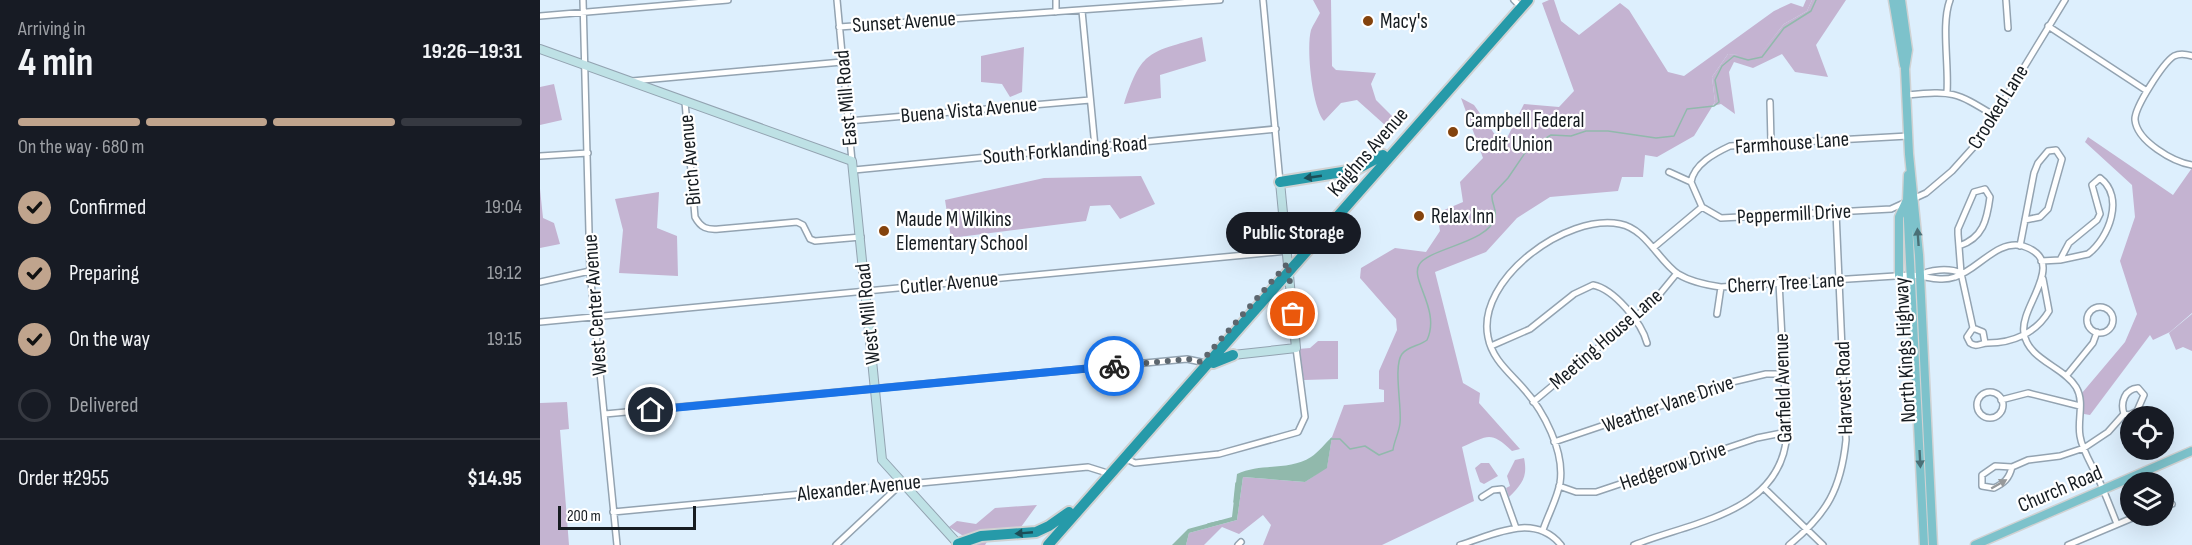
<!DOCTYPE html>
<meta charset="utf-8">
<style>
:root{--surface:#171b24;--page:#20242c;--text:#f1f3f6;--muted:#9ea1a6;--line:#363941;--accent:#c0a48d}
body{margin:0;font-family:"Sofia Sans Condensed",sans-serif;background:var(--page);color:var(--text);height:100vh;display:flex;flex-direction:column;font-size:22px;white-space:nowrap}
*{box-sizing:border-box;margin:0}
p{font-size:20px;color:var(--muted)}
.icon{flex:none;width:33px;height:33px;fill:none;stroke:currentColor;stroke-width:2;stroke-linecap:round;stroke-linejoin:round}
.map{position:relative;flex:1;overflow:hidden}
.details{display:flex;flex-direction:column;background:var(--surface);width:540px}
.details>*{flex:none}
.controls{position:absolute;left:1580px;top:406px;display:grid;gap:12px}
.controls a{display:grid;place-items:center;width:54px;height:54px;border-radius:50%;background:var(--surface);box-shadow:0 6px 24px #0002;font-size:30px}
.scale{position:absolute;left:18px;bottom:15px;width:138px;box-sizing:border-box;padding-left:6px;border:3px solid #161c21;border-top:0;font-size:16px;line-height:21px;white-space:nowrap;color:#161c21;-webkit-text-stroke:4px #fff;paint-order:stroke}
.pin{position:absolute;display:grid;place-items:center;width:51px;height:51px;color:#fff;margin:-26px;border:3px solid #fff;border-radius:50%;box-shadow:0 2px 6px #0007}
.courier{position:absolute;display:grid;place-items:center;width:60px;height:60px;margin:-30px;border:4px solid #1a73e8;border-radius:50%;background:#fff;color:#222;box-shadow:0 2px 8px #0007}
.bubble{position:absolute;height:42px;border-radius:21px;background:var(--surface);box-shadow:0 6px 24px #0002;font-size:20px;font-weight:700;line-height:42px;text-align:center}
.overview em{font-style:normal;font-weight:700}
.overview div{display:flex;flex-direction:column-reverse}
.overview{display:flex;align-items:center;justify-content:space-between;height:102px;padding:0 18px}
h1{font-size:39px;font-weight:700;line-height:45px}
.bar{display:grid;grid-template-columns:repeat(4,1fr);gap:9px 6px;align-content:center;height:72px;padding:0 18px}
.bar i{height:8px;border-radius:4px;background:var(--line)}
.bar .selected{background:var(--accent)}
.bar p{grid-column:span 4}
.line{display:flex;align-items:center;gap:15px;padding:0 18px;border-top:2px solid var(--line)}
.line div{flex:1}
ol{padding:0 18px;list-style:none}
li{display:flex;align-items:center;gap:18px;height:66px}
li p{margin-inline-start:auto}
li .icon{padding:6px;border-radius:50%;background:var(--accent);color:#111;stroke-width:4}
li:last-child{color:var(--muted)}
li i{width:33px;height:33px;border:3px solid var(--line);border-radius:50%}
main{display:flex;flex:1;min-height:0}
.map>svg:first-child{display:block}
.green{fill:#c4b4d1}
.forest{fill:#c4b3d1}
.water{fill:#91b9ac}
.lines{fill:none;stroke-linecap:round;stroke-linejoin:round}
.stream{stroke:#91b9ac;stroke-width:1.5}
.street-casing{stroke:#93a3b1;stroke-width:8}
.secondary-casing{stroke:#93a3b1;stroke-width:10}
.primary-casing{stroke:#d0d2d3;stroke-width:11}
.highway-casing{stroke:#d0d2d3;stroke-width:14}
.street{stroke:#fff;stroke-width:5}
.secondary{stroke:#bee1e5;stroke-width:8}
.primary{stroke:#7dc2cb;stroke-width:8}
.highway{stroke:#269aa9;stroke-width:10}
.oneway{fill:#1c4e57}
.oneway2{fill:#4a6f76}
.oneway3{fill:#96999b}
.done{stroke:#5c666e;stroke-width:6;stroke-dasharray:0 10.8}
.route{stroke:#1a73e8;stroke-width:8}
.poi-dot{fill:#84430d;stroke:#fff;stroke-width:2}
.labels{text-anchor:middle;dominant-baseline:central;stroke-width:4.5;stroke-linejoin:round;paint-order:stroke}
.poi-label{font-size:21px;fill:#161c21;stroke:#fff;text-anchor:start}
.street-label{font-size:21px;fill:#161c21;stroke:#fff}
</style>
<main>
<section class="details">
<div class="overview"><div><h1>4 min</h1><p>Arriving in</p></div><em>19:26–19:31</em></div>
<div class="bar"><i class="selected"></i><i class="selected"></i><i class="selected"></i><i></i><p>On the way · 680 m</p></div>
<ol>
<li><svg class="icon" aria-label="check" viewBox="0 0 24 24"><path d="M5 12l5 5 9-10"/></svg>Confirmed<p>19:04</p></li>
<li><svg class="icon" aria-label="check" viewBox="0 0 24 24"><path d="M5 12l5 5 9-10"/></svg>Preparing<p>19:12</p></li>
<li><svg class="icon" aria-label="check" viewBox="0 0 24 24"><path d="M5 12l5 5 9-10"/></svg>On the way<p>19:15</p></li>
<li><i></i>Delivered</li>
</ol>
<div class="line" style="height:78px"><div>Order #2955</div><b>$14.95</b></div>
</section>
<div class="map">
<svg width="1652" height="545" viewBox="0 0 1652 545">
<rect width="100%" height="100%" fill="#ddeffd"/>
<path class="green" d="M1272 0H1306L1276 45 1288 77 1255 72 1242 54 1213 68 1194 62 1189 72 1195 114 1181 104 1173 106 1175 102 1172 77 1188 54 1218 56 1244 24 1267 11Z
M1652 314V351L1643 347 1636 350 1629 333Z
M27 402 29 429 20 430 29 545H0V403Z
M984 458C988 477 982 484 969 497L966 488 970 486 967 476 975 460Z
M941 463H949L958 476 944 484 940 482 935 468Z"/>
<path class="forest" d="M773 0H791L792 66 796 70 836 73 831 84 836 100 855 119 845 125 817 100 801 103 784 121C772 107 766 48 771 30 773 25 777 19 780 13Z
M1009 0H1014L1021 21 1039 35 1080 3 1089 10 1128 72 1144 76 1234 11 1251 3 1263 7 1266 0H1272L1267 11 1244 24 1218 57 1188 54 1172 77 1175 102 1154 136 1117 157 1105 155 1103 177H1082L1078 191 1010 197 977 218 946 252 895 272 923 383 940 393 939 403 980 449 972 451C950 430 948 436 922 447L934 501 842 545H723L731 525 723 515 699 534 682 527 664 545H646L649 533 697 520 703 477 765 482 787 467 792 437 804 405 844 402V390L839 389V371L857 330 856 319 820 278 821 268 855 248 886 252 900 231 897 213 923 202 920 182 943 158 921 98 934 105 963 146 984 104 1019 107 1034 91 1002 3Z
M662 37 666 61 620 75 621 98 584 104C602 49 609 53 662 37Z
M484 47 482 92 470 97 462 84 441 82V56Z
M14 84 22 120 0 125V87Z
M1548 137 1633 195 1652 168V313L1630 332 1613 340 1610 335 1550 415 1544 414 1542 393 1585 342 1597 314 1580 261 1595 217 1592 185 1545 142Z
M601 176 615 204 580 219 570 205 550 206 546 221 411 238 405 200 504 178Z
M0 189 3 218 14 223 20 244 0 248Z
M119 192 117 228 137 236 138 276 79 273 83 230 75 199Z
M778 341H798V379L764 380 758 349 770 348Z
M497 505 481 527 453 532 445 545H425V537L409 527 417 521 436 524 455 508Z"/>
<path class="water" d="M792 437 787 468 765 482 703 477 697 520 649 533 646 545H632L648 529 692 517 697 474C721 463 749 471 771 457 779 452 785 443 792 437Z"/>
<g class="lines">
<path class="stream" d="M791 439H800L810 449 825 446 839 455 853 450C854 441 859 433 860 423 862 407 853 366 862 354 868 346 880 346 887 340 901 310 870 280 879 265 888 248 950 243 955 217 957 209 951 203 952 195L968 178 987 150 1011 135 1031 136 1046 131H1068L1116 138 1134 136 1147 109 1174 106 1179 102 1175 80 1182 66 1194 56 1208 60 1222 57 1244 28 1271 11 1276 0
M694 502 696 483
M668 524 681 521"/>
<g class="street-casing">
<path id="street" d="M43 0 50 271 77 545
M297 0 312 161
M516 0V12
M723 0 740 182
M974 0 977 3
M1466 0 1468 28
M542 11 555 147
M0 16 188 0
M1508 26 1607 91
M299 27 680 0
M1652 56C1646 54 1640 53 1634 56 1623 63 1594 108 1595 120 1597 141 1633 162 1652 165
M92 81 302 62
M1407 92C1409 65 1401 23 1410 0
M1366 95C1414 91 1414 91 1455 116
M145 102 155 217C161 228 167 230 179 229L257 222 263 225 270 239 275 241 321 237
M1230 102 1231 142
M308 121 550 100
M0 156 48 153
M314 170 736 129
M1129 172 1151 182
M1151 182 1162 207 1181 218 1351 209 1386 193 1412 171 1439 141 1525 0
M1151 182C1154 164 1175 153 1190 146L1368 136
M1419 246C1443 238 1447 220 1450 197L1445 189 1434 192 1418 229V234L1421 273 1433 328
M1480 246 1494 173 1498 163 1508 151 1516 150 1522 159 1508 209 1500 217 1485 220
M1113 248 1162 207
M1501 261 1520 260 1529 243 1557 220 1560 214 1552 185 1560 178C1585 197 1569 238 1548 254L1520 260
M1379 276C1389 269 1410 268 1421 273
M0 282 50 271
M1547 320a13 13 0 1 1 26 0a13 13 0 1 1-26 0Z
M1177 314 1181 287
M0 322 747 251
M1433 328 1427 337 1430 343C1437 348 1440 343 1448 343 1473 343 1496 333 1509 311L1503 279
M1433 328 1443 332 1445 343
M951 346 990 329 1034 294 1053 285C1074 289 1102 323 1107 343
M1527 375 1553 343 1557 332
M1437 405a13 13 0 1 1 26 0a13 13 0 1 1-26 0Z
M1461 400 1488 393 1540 406
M993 402 1114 301 1137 273
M65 414 647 359 661 362
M1014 442 1192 382 1226 374H1244
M584 458 595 463 679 454 758 432 765 417 756 348
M1472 467C1469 479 1464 483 1454 488L1442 486V475L1455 466 1472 467 1488 460 1520 456 1544 448 1568 432 1584 414 1589 415 1597 411 1604 395 1598 388C1585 389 1580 402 1584 414
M1019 486 1036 492H1056L1217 438 1247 432
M1224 488 1283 545
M942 497 953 490 962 489 976 528
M1623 507 1632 504
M73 512 548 467 564 472
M1003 530C1008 515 1017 499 1020 483 1025 452 1004 411 983 388 969 372 952 359 948 337 936 279 1027 213 1080 224 1106 229 1118 260 1138 274 1151 282 1166 285 1181 287L1371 275C1386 276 1400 282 1415 277 1438 270 1457 239 1483 246 1530 261 1479 306 1484 333 1488 360 1523 366 1536 387 1545 402 1537 420 1540 436 1542 450 1552 465 1558 478 1565 493 1571 509 1577 524
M296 545 360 485
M698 545 701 542
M920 545C953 535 994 512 1021 545
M1094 545C1154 521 1243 513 1247 432L1239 282
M1249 545C1287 514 1301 489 1306 440L1296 212
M1528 545 1597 516"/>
</g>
<g class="secondary-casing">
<path id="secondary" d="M0 49 312 161 342 460 419 545
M693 355 756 348 740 182"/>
</g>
<g class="primary-casing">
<path id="primary" d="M1353 0 1364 65
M1361 0 1368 50 1365 69 1369 154 1379 255 1393 545
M1368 175 1367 201 1384 545
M1359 276V217L1366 202
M1435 545 1652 451"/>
</g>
<g class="highway-casing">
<path id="highway" d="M740 182 815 170 843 155
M673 363 693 355
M418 544 441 536 496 532 509 526 529 512
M508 545 988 0"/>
</g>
<use href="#street" class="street"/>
<use href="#secondary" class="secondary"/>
<use href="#primary" class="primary"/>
<use href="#highway" class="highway"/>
</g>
<defs><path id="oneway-solid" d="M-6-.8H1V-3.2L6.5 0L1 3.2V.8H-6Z" transform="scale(1.5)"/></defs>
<g class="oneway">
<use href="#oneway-solid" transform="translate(773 177) rotate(172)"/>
<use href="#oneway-solid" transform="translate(484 533) rotate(175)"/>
</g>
<g class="oneway2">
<use href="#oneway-solid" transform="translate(1378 237) rotate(-94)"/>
<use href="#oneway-solid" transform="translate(1380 459) rotate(87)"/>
</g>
<use class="oneway3" href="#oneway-solid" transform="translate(1459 484) rotate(-30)"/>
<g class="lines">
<path class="done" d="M574 366 648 359 661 362 748 263 753 314"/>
<path class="route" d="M111 410 574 366"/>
</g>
<g class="poi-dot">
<circle cx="828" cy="21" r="6"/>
<circle cx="913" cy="132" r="6"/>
<circle cx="879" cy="216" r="6"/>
<circle cx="344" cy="231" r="6"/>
</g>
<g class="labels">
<g class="poi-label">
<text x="840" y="21">Macy's</text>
<text x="925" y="120">Campbell Federal<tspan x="925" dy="24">Credit Union</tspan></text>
<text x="891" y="216">Relax Inn</text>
<text x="356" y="219">Maude M Wilkins<tspan x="356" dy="24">Elementary School</tspan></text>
</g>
<g class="street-label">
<text transform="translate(364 22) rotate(-4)">Sunset Avenue</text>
<text transform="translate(306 98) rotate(-95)">East Mill Road</text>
<text transform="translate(1458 107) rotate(-58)">Crooked Lane</text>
<text transform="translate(429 110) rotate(-5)">Buena Vista Avenue</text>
<text transform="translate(1252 143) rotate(-4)">Farmhouse Lane</text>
<text transform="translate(525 150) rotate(-5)">South Forklanding Road</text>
<text transform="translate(828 152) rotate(-49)">Kaighns Avenue</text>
<text transform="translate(150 160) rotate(-95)">Birch Avenue</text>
<text transform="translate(1254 214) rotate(-3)">Peppermill Drive</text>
<text transform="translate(409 283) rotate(-5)">Cutler Avenue</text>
<text transform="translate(1246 283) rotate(-3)">Cherry Tree Lane</text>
<text transform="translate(55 305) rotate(-94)">West Center Avenue</text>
<text transform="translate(328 314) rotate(-96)">West Mill Road</text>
<text transform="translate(1066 339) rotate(-41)">Meeting House Lane</text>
<text transform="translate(1365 350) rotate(-93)">North Kings Highway</text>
<text transform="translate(1243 388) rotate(-92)">Garfield Avenue</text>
<text transform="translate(1304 388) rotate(-92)">Harvest Road</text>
<text transform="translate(1128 404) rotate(-19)">Weather Vane Drive</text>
<text transform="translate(1133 466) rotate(-19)">Hedgerow Drive</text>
<text transform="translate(319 488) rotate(-6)">Alexander Avenue</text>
<text transform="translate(1520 489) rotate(-23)">Church Road</text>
</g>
</g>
</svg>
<div class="controls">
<a><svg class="icon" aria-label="locate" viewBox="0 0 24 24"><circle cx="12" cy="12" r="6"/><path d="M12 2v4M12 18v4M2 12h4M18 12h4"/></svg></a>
<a><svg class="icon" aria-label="layers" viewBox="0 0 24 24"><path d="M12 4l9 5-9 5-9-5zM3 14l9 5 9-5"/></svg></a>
</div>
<div class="scale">200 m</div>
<div class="pin" style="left:753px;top:314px;background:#ea580c"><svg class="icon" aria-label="bag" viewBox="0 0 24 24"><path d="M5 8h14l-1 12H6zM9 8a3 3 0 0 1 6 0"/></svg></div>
<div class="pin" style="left:111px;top:410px;background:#1f2937"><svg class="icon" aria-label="home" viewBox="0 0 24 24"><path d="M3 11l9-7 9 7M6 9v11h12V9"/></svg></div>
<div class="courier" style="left:574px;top:366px"><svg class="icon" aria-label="bike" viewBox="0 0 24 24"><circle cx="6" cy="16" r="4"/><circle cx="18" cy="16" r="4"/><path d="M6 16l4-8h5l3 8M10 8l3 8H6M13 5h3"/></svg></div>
<div class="bubble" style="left:686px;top:212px;width:135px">Public Storage</div>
</div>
</main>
